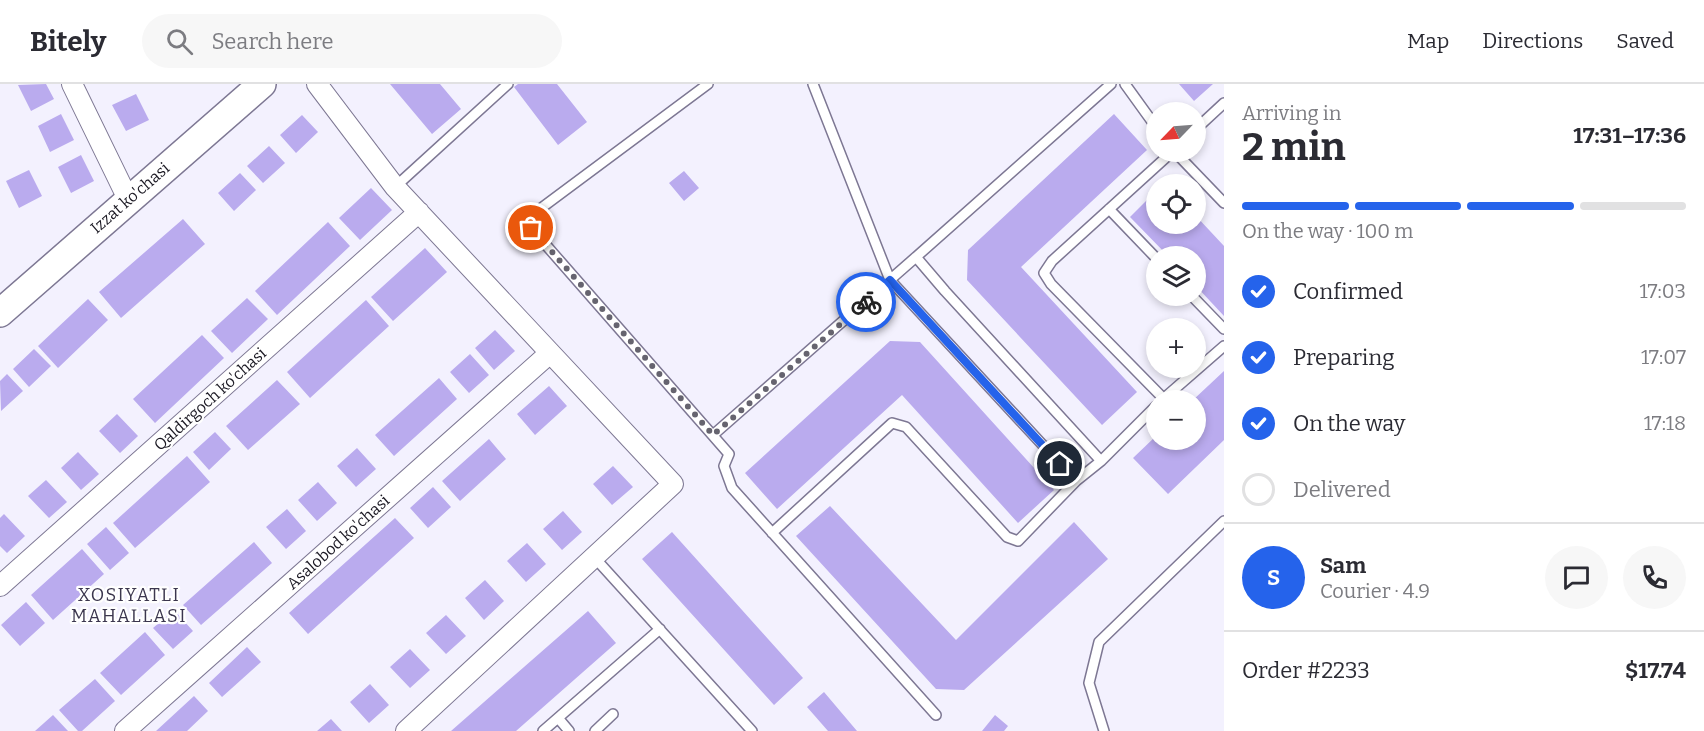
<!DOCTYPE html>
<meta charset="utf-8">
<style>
:root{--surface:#fff;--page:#f7f7f7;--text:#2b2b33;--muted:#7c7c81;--line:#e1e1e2;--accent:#2563eb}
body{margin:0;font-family:Bitter,serif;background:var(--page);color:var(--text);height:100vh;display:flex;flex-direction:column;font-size:22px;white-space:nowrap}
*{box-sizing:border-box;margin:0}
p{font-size:20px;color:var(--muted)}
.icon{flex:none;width:33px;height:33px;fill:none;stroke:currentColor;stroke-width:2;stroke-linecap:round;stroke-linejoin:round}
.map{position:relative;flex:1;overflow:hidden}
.panel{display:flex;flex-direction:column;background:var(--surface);width:480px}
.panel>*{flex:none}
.needle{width:39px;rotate:245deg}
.tools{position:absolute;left:1146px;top:18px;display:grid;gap:12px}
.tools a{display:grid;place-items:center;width:60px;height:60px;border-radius:50%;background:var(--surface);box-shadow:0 3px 9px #0003;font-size:30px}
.pin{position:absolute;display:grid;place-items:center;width:51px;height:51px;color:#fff;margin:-26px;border:3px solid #fff;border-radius:50%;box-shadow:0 2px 6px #0007}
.courier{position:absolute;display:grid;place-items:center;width:60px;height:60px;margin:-30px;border:4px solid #2563eb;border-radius:50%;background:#fff;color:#222;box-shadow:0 2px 8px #0007}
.overview em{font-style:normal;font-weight:700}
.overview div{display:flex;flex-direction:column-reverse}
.overview{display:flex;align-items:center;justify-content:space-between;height:102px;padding:0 18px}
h1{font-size:39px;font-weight:700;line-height:45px}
.bar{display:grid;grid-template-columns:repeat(4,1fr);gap:9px 6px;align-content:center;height:72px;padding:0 18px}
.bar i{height:8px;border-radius:4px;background:var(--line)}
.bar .selected{background:var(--accent)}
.bar p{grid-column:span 4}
.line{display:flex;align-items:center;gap:15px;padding:0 18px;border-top:2px solid var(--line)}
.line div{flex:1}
.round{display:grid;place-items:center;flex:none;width:63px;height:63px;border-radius:32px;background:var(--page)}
ol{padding:0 18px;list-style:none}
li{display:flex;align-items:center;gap:18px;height:66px}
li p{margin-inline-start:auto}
li .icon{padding:6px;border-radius:50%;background:var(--accent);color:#fff;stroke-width:4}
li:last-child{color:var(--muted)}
li i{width:33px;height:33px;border:3px solid var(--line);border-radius:50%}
header{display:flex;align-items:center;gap:36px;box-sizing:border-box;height:84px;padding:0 30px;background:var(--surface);border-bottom:2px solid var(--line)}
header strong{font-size:28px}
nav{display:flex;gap:33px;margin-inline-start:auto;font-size:21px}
.search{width:420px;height:54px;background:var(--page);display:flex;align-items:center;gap:15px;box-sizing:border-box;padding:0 21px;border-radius:33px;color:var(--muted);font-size:22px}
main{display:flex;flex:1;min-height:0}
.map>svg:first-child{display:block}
.building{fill:#baabee}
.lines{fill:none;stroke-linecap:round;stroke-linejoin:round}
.lane-casing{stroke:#7d7793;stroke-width:12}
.street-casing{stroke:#7d7793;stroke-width:22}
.secondary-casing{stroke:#7d7793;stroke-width:30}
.lane{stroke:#fff;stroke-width:9}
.street{stroke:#fff;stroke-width:20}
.secondary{stroke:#fff;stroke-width:27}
.done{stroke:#66646f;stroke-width:6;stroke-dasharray:0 10.8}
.route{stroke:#2563eb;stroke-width:8}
.labels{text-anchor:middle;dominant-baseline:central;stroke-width:4.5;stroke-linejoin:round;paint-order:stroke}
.street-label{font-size:16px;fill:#1a1822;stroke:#fff}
.neighbourhood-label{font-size:18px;letter-spacing:1.5px;fill:#3b364e;stroke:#fff}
</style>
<header>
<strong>Bitely</strong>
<div class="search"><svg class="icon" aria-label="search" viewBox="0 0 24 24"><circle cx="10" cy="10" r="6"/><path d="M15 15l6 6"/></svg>Search here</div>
<nav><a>Map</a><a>Directions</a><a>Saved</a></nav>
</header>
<main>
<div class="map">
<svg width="1224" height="647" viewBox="0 0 1224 647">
<rect width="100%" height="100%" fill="#f3f1fe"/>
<path class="building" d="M46 0 54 15 31 27 18 1Z
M390 0H440L461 25 432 50Z
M518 0H557L587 38 558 61 514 3Z
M1179 0H1213L1194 17Z
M136 10 149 36 126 47 112 21Z
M61 30 74 56 50 68 38 42Z
M1114 30 1147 66 1021 183 1137 308 1102 341 967 196 968 166Z
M302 31 318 48 296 69 280 51Z
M269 62 285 79 263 99 247 82Z
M81 71 94 97 71 109 58 83Z
M29 86 42 112 19 124 6 97Z
M684 87 699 104 684 117 669 99Z
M240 89 256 106 234 127 218 109Z
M371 104 392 126 360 156 339 134Z
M1156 107V140H1196V132L1224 162V232L1196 202V172H1168L1130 133Z
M183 135 205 160 121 234 99 208Z
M328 138 350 162 277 231 255 207Z
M425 164 447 188 393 237 371 213Z
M247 214 268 235 232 269 211 247Z
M88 215 108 236 58 284 38 262Z
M366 216 389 242 310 314 287 288Z
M495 246 515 267 494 286 475 264Z
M202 251 224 274 155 339 133 315Z
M890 257 920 258 1054 406 1018 439 902 311 777 425 745 389Z
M34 265 51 282 29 303 13 285Z
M470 270 489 291 469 309 450 288Z
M1224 287V356L1168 410 1133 374 1156 352V356H1196V316H1193Z
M7 290 23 307 1 327 0 297Z
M439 294 457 315 394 372 375 351Z
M277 296 300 320 248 366 226 342Z
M549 302 567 322 535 351 517 330Z
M117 330 138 352 120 369 99 347Z
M215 348 231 365 209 386 193 368Z
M489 355 506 375 460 417 442 397Z
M357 364 376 385 356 403 337 382Z
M78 368 99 390 81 406 61 384Z
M187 372 210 398 135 464 113 439Z
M613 382 633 403 612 421 593 400Z
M46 396 67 418 49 434 28 412Z
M318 398 337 419 317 437 298 416Z
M433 403 451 423 428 444 410 424Z
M830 422 956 556 1074 438 1108 475 964 606 936 605 796 452Z
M287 425 306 447 286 465 266 443Z
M563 427 582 448 562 466 543 445Z
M4 430 25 452 7 469 0 462V434Z
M395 434 414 454 308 550 289 529Z
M106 443 129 469 110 486 87 460Z
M672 448 803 594 774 621 642 475Z
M254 458 272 479 201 541 183 521Z
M527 459 546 480 526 498 507 477Z
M82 465 104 490 53 536 31 511Z
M485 496 504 517 484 536 465 514Z
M26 518 45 539 20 562 1 541Z
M174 526 193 547 173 565 153 544Z
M588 527 616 559 516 647H451Z
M446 531 466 552 446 570 426 549Z
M145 548 165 571 121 611 100 589Z
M247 563 261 578 222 613 209 599Z
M410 565 430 586 410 604 390 583Z
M95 595 115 617 82 647H78L59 626Z
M370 600 389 621 369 639 350 618Z
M824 608 857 647H828L807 623Z
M194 612 208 627 187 647H156Z
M53 631 68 647H35Z
M995 631 1008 642 1004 647H982Z
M331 635 342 647H317Z"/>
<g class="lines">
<g class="lane-casing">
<path id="lane" d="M708 0 540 125 531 144 729 370 724 382 732 404 936 631
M813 0 890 196 1076 397 1101 377 1156 322
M1125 0 1156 43
M1196 45 1224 19
M1175 68 1224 119
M395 103 508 0
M1109 125 1156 174
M1192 212 1224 245
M1161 316V312L1051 200 1044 189 1052 177 1172 68
M1162 316 1224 262
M713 351 916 173
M1101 377 945 207 916 173 1111 0
M772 449 892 339 906 343 1007 453 1018 457 1076 397
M594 473 752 647
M558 634 569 647
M543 647 660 545
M595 647 613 630
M1104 647 1089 599 1099 558 1224 437"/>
</g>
<g class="street-casing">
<path id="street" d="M72 0 128 115
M317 0 395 103 673 400 406 647
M0 502 419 128
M125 647 550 269"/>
</g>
<g class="secondary-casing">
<path id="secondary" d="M0 229 262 0"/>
</g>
<use href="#lane" class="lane"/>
<use href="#street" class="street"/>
<use href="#secondary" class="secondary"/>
</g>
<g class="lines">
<path class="done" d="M531 144 713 351 866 218"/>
<path class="route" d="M866 218 890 196 1060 380"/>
</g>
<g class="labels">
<g class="street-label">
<text transform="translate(130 114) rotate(-41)">Izzat ko'chasi</text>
<text transform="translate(210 315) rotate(-42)">Qaldirgoch ko'chasi</text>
<text transform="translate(338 458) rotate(-42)">Asalobod ko'chasi</text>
</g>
<g class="neighbourhood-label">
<text x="129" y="511">XOSIYATLI<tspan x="129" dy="21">MAHALLASI</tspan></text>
</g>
</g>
</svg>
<div class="tools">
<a><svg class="needle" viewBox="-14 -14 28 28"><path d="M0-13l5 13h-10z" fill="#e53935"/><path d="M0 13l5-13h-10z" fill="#7c7c81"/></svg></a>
<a><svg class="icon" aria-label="locate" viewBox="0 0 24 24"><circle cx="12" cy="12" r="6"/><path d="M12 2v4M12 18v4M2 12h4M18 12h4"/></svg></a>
<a><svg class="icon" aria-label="layers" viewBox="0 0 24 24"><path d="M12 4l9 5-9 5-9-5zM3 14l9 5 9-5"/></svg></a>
<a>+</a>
<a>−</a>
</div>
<div class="pin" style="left:531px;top:144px;background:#ea580c"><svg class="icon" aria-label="bag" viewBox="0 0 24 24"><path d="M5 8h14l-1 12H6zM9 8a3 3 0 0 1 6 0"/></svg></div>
<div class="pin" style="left:1060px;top:380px;background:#1f2937"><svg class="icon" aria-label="home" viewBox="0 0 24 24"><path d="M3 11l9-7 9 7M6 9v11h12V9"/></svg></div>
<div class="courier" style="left:866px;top:218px"><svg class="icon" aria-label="bike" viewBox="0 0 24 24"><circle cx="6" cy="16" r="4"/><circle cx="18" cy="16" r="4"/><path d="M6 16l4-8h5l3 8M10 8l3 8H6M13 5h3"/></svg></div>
</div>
<section class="panel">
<div class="overview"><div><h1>2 min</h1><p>Arriving in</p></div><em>17:31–17:36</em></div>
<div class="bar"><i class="selected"></i><i class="selected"></i><i class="selected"></i><i></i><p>On the way · 100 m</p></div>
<ol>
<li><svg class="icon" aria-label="check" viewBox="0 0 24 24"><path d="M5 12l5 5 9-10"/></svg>Confirmed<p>17:03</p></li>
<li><svg class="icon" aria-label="check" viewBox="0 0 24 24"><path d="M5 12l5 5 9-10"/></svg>Preparing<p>17:07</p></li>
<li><svg class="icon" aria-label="check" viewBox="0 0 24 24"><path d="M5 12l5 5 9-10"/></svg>On the way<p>17:18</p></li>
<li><i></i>Delivered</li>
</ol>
<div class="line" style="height:108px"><b class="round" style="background:var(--accent);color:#fff">S</b><div><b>Sam</b><p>Courier · 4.9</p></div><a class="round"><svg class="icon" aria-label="chat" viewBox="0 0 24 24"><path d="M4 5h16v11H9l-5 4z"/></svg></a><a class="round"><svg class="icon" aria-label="phone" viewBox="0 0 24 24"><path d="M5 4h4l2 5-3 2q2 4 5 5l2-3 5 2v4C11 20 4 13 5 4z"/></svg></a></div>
<div class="line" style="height:78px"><div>Order #2233</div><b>$17.74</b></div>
</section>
</main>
